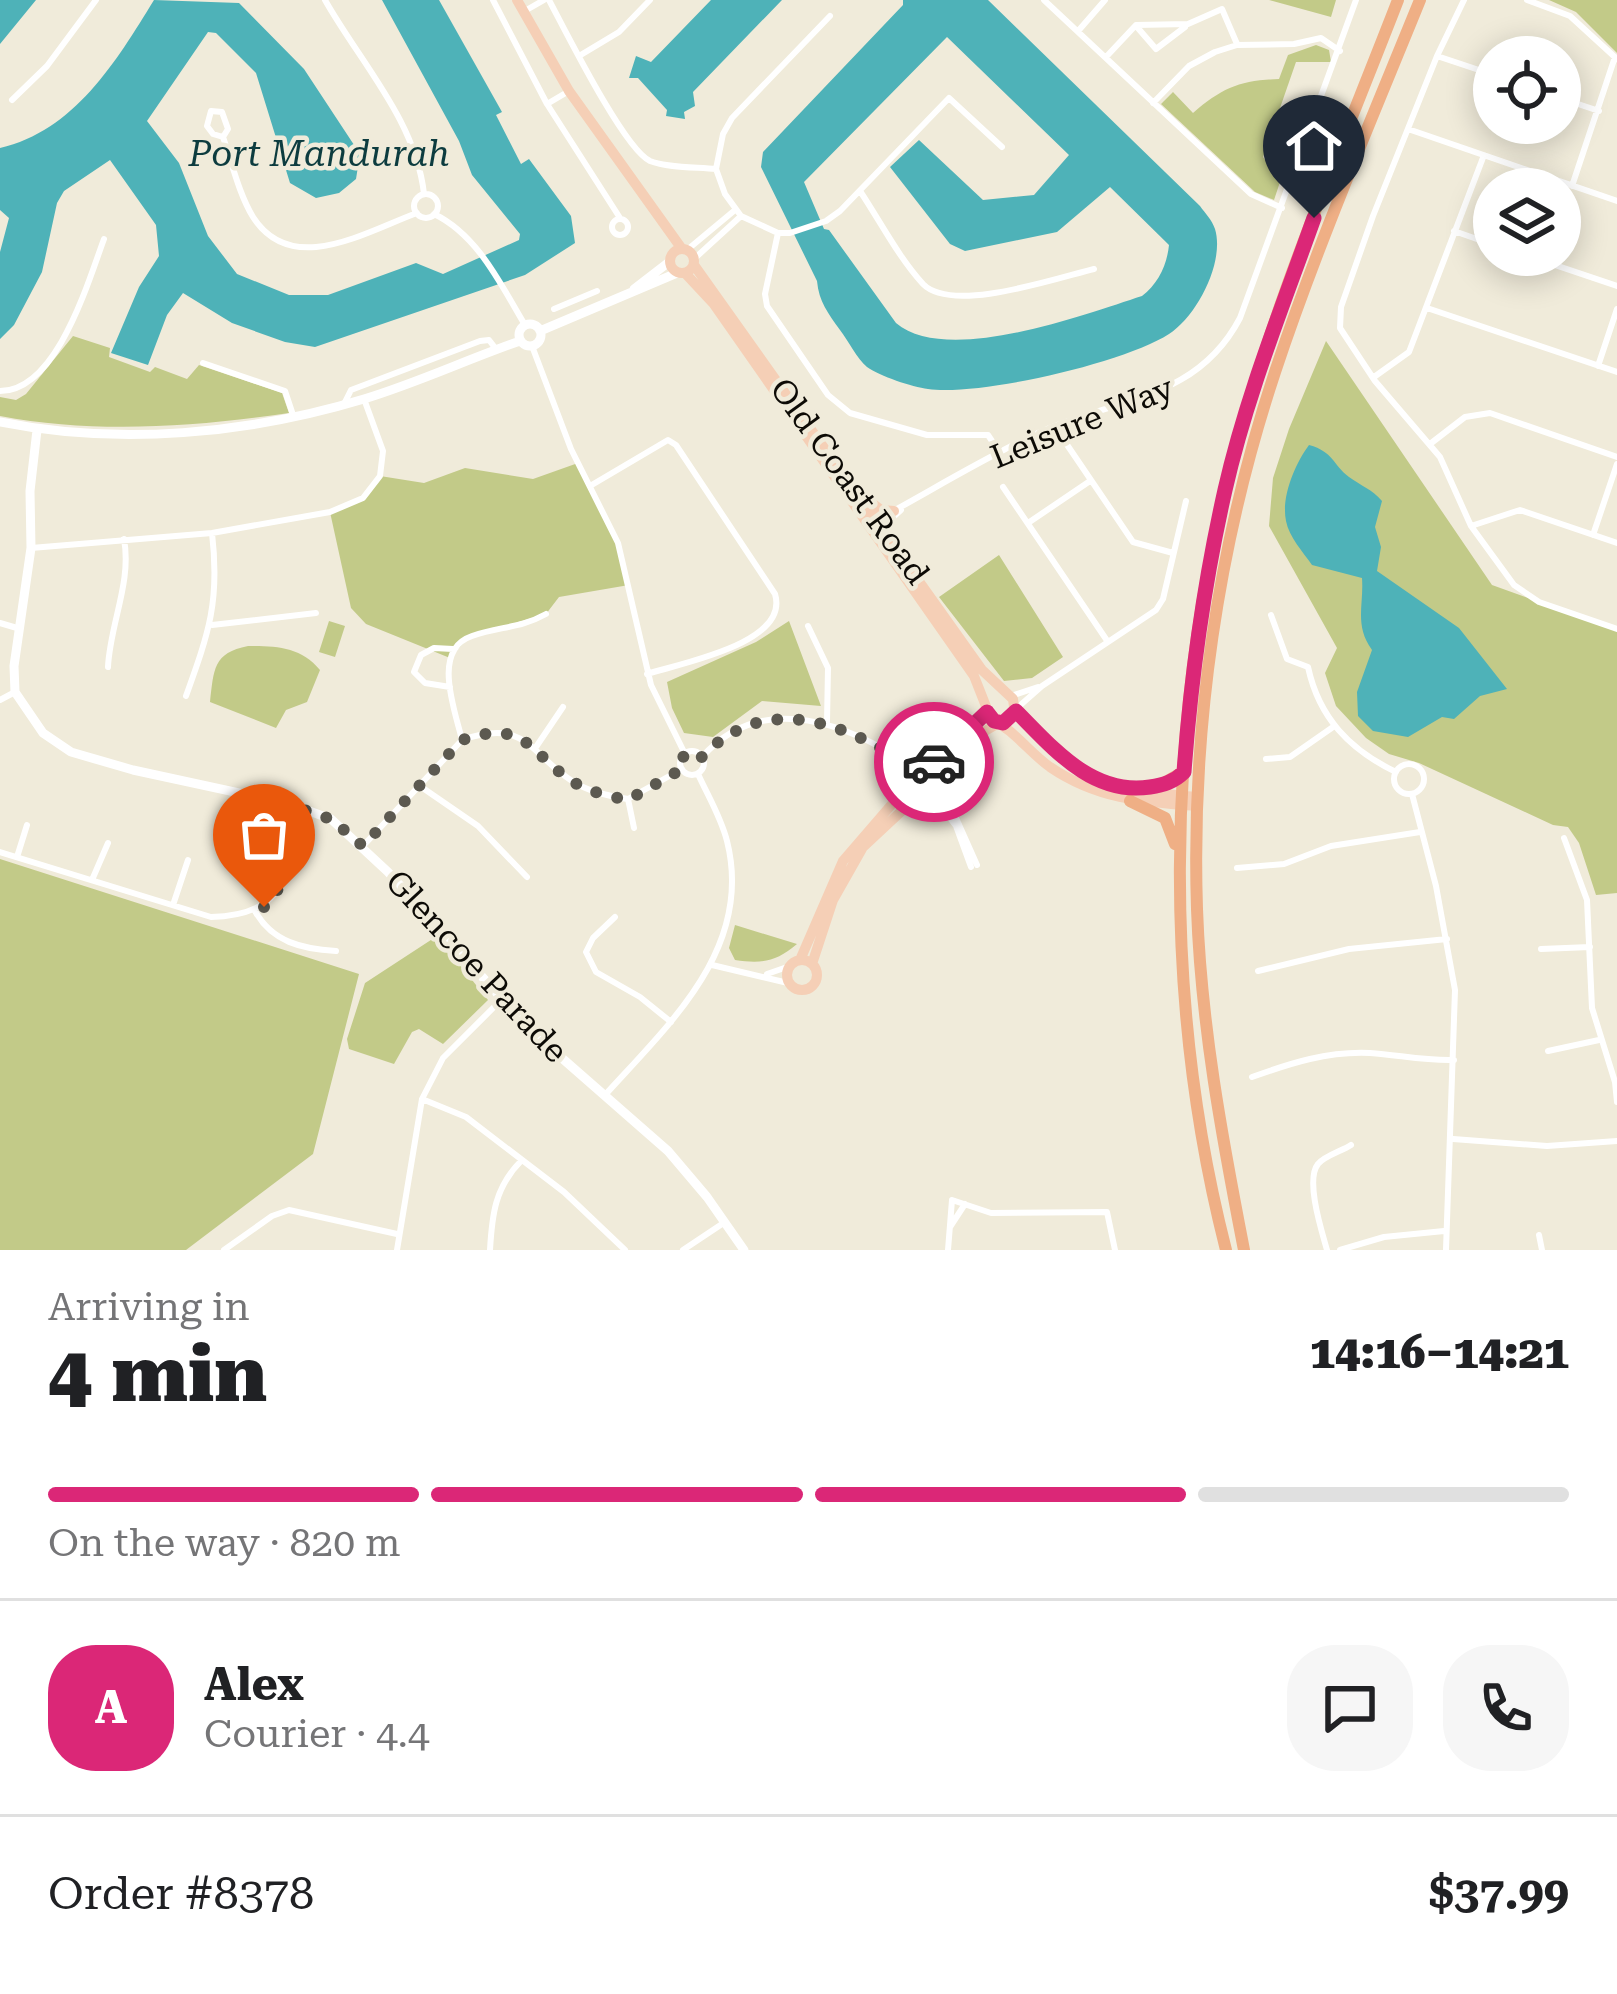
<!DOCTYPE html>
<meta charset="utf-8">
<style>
:root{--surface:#fff;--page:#f6f6f6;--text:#202124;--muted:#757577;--line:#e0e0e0;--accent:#db2777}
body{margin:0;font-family:"Roboto Serif",serif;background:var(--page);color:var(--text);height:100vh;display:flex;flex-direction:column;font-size:45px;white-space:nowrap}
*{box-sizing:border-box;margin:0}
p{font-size:39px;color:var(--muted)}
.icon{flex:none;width:66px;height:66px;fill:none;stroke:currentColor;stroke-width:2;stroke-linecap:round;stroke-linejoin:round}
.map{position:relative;height:1250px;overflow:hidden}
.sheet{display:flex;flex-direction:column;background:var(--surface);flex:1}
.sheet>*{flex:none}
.buttons{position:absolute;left:1473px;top:36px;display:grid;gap:24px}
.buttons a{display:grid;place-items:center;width:108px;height:108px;border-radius:50%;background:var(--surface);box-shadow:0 6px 30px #0003;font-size:60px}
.pin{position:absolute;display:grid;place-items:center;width:102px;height:102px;color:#fff;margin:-123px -51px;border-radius:50% 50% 50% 0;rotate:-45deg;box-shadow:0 0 12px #0007}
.pin .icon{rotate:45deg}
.courier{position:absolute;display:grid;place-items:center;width:120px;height:120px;margin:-60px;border:9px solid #db2777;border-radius:50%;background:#fff;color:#222;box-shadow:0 3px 15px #0007}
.summary em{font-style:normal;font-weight:800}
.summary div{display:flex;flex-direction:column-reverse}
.summary{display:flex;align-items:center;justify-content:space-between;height:204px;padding:0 48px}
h1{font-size:78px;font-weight:800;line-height:90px}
.bar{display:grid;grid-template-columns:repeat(4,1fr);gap:18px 12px;align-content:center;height:144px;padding:0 48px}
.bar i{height:15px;border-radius:9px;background:var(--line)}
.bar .on{background:var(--accent)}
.bar p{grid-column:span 4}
.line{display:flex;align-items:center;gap:30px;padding:0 48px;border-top:3px solid var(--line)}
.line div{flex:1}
.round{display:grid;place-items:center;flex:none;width:126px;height:126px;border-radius:48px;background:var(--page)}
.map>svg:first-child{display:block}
.green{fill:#c2ca88}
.water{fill:#4eb2b8;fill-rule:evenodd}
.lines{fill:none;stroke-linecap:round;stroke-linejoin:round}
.street{stroke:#fff;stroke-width:6}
.secondary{stroke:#fff;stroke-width:9}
.primary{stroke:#f5cfb6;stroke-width:10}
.highway{stroke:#efaf85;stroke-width:12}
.done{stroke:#5c5950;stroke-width:12;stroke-dasharray:0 21.6}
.route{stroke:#db2777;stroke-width:15}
.labels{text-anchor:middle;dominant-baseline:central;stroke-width:9;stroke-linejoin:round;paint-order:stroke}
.street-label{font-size:33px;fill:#0d0b06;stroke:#f0ebda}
.water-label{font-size:36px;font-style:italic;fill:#0d3c3f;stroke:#f0ebda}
</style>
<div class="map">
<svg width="1617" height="1250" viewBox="0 0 1617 1250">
<rect width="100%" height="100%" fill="#f0ebda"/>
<path class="green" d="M1269 0H1336L1331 17Z
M1549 0H1617V53L1576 12Z
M1316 45 1329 50 1331 62H1296L1263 157 1280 182 1274 200 1255 192 1161 104 1173 92 1193 113C1222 88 1240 80 1279 79L1288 55Z
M73 336 110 348 109 357 150 372 155 367 187 379 199 365 282 393 289 413C194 427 95 434 0 416V397L16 400 26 394Z
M1326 341 1492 585 1617 630V893L1596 895 1579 843 1568 827 1553 825 1419 763 1389 754 1366 738 1336 706 1325 673 1337 648 1269 526 1273 478 1289 429Z
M578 463 618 543 629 585 559 597 546 614 470 636 450 658 366 624 351 608 330 512 363 498 380 476 424 483 465 468 533 479Z
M999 555 1063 657 1032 678 1004 681 939 597Z
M329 621 345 626 335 657 319 652Z
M789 621 821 706 762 701 713 737 684 733 672 708 667 682 756 642Z
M248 646C277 646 301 647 320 670L307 702 286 710 276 728 210 702C214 669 213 653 248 646Z
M0 859 359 974 313 1154 186 1250H0Z
M735 925 797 944C776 962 761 964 735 960L729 948Z
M437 936 488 1000 443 1044 419 1029 412 1032 394 1064 349 1049 347 1039 365 983Z"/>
<path class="water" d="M0 0H36L0 44Z
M154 0 239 3 304 69 360 154 356 179 339 193 316 198 290 183 256 73 216 33 208 32 147 121 179 163 208 236 237 274 289 295H328L416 263 443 274 519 240 520 234 472 175 459 141 382 0H439L502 112 496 115 521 164 529 159 571 216 575 243 525 275 315 347 285 342 232 323 183 293 167 315 148 365 111 353 139 287 159 256 156 225 110 160 64 191 57 203 42 272 14 325 0 339V252L9 218 0 210V148C74 131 116 62 154 0Z
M711 0H782L693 92 695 106 684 112 685 119 666 116 667 110 638 78H629L636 56 651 62Z
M903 0H988L1200 206C1205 213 1212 220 1215 229 1225 262 1197 316 1169 334 1124 363 981 396 928 389 912 387 880 376 867 367 857 359 848 340 840 330 828 313 819 302 817 281L761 167 763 152 903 5ZM947 37 1069 155 1034 195 983 200 919 140 890 167 950 244 965 251 1057 232 1110 187 1169 245C1167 265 1158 284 1142 296 1083 315 947 366 896 323L829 230 824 229 804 182Z
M1309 445C1334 452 1332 464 1349 477 1361 486 1372 489 1382 501L1375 527 1381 547 1377 571 1459 628 1507 689 1480 696 1454 719 1442 717 1408 737 1373 731 1358 716 1357 692 1372 650C1354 625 1364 605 1362 578L1312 565C1303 552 1289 537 1286 521 1281 497 1295 464 1309 445Z"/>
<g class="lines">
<path class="street" d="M325 0C360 62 416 121 424 194
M493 0 547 104 569 91
M549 0C565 30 624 149 650 161 668 168 697 167 716 169
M1044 0 1251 194 1282 208
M1464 0 1437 56 1373 216 1341 307 1340 328 1375 381 1440 457 1471 526 1514 585 1539 602 1617 629
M1527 0 1570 16 1617 59
M523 12 544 0
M830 16 732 118 723 134 716 169 725 194 741 216 778 233H790L826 221 840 211 949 98 1002 147
M1137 27 1156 49 1185 27
M1079 30 1105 0
M579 56 619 32 650 0
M1437 56 1494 75
M1106 57 1136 25 1188 24 1222 9 1237 44
M1560 98 1599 111
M12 100 47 66 96 0
M1153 103 1189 66 1215 52 1237 45 1294 44 1321 38 1340 51
M547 104 620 218
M1408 129 1617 201
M223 137 228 129 222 112 211 111 207 126 213 134 223 137C232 163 239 194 253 217 292 278 367 231 417 213
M1572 186 1615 57
M860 191C880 221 899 258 923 284 952 314 1057 278 1094 269
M414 206a12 12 0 1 1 24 0a12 12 0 1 1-24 0Z
M434 214C478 235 501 285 525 325
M612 227a8 8 0 1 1 16 0a8 8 0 1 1-16 0Z
M1454 231 1494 245
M778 233 765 294 767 306 828 395 850 413 927 435H988L1000 453
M687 250 735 210
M1525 255 1617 286
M694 259 741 216
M1427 308 1617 372
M554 309 597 291
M532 346 571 449 618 543 651 685 685 754
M203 363 285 391 293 415
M1598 366 1617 309
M1374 377 1409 352 1484 155
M0 391C57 391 88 282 104 239
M344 404 351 390 480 341 489 340 496 349
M1055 427 1133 542 1173 553
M1430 444 1465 417 1490 413 1617 457
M590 486 668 440 676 445 775 594C790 643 682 663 647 674
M1003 487 1108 642
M875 521C929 492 982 459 1038 433 1113 398 1196 402 1240 318L1356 0
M1028 523 1090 481
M1471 526 1520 510 1617 543
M880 529 901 510
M1593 535 1617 464
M31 548 212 533 330 512 363 498 380 476 383 451 364 399
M1271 615 1287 659 1308 667C1319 718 1350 750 1396 772
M0 623 17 628
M212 625 316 613
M808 626 828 668 827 722
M108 667C110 624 132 582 124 539
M450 687 425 683 414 672 421 655 434 648 453 649
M186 696C209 632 220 601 212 533
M1011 696 1038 687
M0 700 15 692
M1017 708 1042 686 1156 610 1163 599 1186 501
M462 740C455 710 431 650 472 636 500 626 519 629 546 614
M536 747 563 707
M680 763a12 12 0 1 1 24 0a12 12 0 1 1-24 0Z
M702 757C763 688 852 725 915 769
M1266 759 1290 757 1333 727
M1394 779a15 15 0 1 1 30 0a15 15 0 1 1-30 0Z
M940 782 977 865
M417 784 478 826 527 877
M929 791 956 826 971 867
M1412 794 1436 886 1455 990 1446 1250
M628 799 634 828
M1564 838 1587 900 1592 1008 1615 1082 1617 1102
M363 846 462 740C526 718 528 752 572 781 589 792 609 796 628 799L682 769
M0 852 211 917C289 915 286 873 304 810
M17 857 27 825
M1237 868 1284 864 1331 846 1420 832
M92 880 108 843
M173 905 188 860
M255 911C272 942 302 949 336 951
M615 917 593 938 586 952 596 972 640 997 671 1022
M1541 949 1590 947
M712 965 788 983
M1258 971 1349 949 1447 939
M767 974 790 966
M1548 1051 1599 1040
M1252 1077C1291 1063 1328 1051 1370 1053 1399 1055 1425 1061 1454 1060
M605 1095C669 1024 754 948 727 841 721 817 708 796 698 774
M422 1099 466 1117 564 1192 625 1250
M1453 1139 1547 1146 1617 1141
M950 1227 965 1204
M1539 1235 1542 1250
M224 1250 272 1216 289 1210 397 1234
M397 1250 422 1099 443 1058 501 1000
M490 1250C492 1215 495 1187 521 1161
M683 1250 725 1222
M948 1250 952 1200 991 1213 1107 1212 1115 1250
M1327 1250C1322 1232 1305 1180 1318 1164 1324 1156 1342 1151 1351 1145
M1340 1250 1384 1237 1444 1231"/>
<path class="secondary" d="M634 289 669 262
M519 335a11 11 0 1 1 22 0a11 11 0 1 1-22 0Z
M540 331 677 273
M0 422C119 446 248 434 364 399 417 383 468 359 520 341
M37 430 30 491 31 548 14 666 15 692 43 733 71 752 133 770 290 804 331 819 388 872 531 1031 668 1151 707 1197 744 1250"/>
<path class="primary" d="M517 0 569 91 682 249
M670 261a12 12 0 1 1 24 0a12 12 0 1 1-24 0Z
M694 265 982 670 1013 699 1015 715 1003 723
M685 273 713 303 974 676 991 719C1014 730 1029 752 1050 767 1097 799 1142 802 1197 806
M868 500 881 510 894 511
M1016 711C1085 779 1099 789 1197 797
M931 764 987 712
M939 773 969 740 999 723
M787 975a15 15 0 1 1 30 0a15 15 0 1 1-30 0Z
M800 960 843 861 912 781
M812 964 833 900 863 847 923 791 938 784 939 773 926 763 916 767 912 776 915 786 923 791"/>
<path class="highway" d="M1129 790 1159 786 1183 772
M1130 801 1165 818 1175 844
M1226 1250C1163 1003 1166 734 1226 487 1266 320 1336 160 1398 0
M1244 1250C1222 1137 1201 1024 1197 909 1191 728 1218 544 1275 372 1317 246 1370 123 1420 0"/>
</g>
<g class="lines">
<path class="done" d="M264 907 279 888 304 810 331 819 363 846 462 740C526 718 528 752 572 781 588 792 609 796 628 800L682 769 681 760 687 752 702 757C766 689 849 725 915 769L934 762"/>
<path class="route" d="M934 762 987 712 994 721 1003 723 1016 711C1053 748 1092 796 1150 787 1163 785 1174 782 1184 772 1191 677 1204 583 1225 490 1246 397 1282 308 1314 218"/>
</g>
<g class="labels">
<g class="street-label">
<text transform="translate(1082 422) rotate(-22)">Leisure Way</text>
<text transform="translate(850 481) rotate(54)">Old Coast Road</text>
<text transform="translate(477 966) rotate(47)">Glencoe Parade</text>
</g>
<g class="water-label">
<text x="319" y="154">Port Mandurah</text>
</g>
</g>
</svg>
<div class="buttons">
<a><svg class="icon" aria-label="locate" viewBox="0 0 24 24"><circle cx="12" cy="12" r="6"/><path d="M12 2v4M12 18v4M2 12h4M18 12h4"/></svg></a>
<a><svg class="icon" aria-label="layers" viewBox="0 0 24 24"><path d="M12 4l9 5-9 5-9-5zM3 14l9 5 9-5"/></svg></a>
</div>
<div class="pin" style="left:264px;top:907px;background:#ea580c"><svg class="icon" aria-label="bag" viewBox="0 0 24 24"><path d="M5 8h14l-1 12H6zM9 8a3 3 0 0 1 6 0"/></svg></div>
<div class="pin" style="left:1314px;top:218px;background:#1f2937"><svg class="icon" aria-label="home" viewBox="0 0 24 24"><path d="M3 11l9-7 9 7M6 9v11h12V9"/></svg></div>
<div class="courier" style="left:934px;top:762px"><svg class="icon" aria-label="car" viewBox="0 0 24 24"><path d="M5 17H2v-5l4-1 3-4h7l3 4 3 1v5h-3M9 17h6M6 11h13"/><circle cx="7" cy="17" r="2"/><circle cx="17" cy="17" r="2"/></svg></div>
</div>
<section class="sheet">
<div class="summary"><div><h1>4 min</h1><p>Arriving in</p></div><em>14:16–14:21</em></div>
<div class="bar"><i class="on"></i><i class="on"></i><i class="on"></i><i></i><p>On the way · 820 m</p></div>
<div class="line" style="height:216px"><b class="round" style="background:var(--accent);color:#fff">A</b><div><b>Alex</b><p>Courier · 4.4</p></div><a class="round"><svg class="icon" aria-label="chat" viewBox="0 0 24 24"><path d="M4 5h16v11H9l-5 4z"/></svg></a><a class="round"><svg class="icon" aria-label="phone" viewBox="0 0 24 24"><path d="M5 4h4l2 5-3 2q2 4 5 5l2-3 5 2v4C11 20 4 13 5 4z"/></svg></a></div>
<div class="line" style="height:156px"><div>Order #8378</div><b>$37.99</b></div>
</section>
